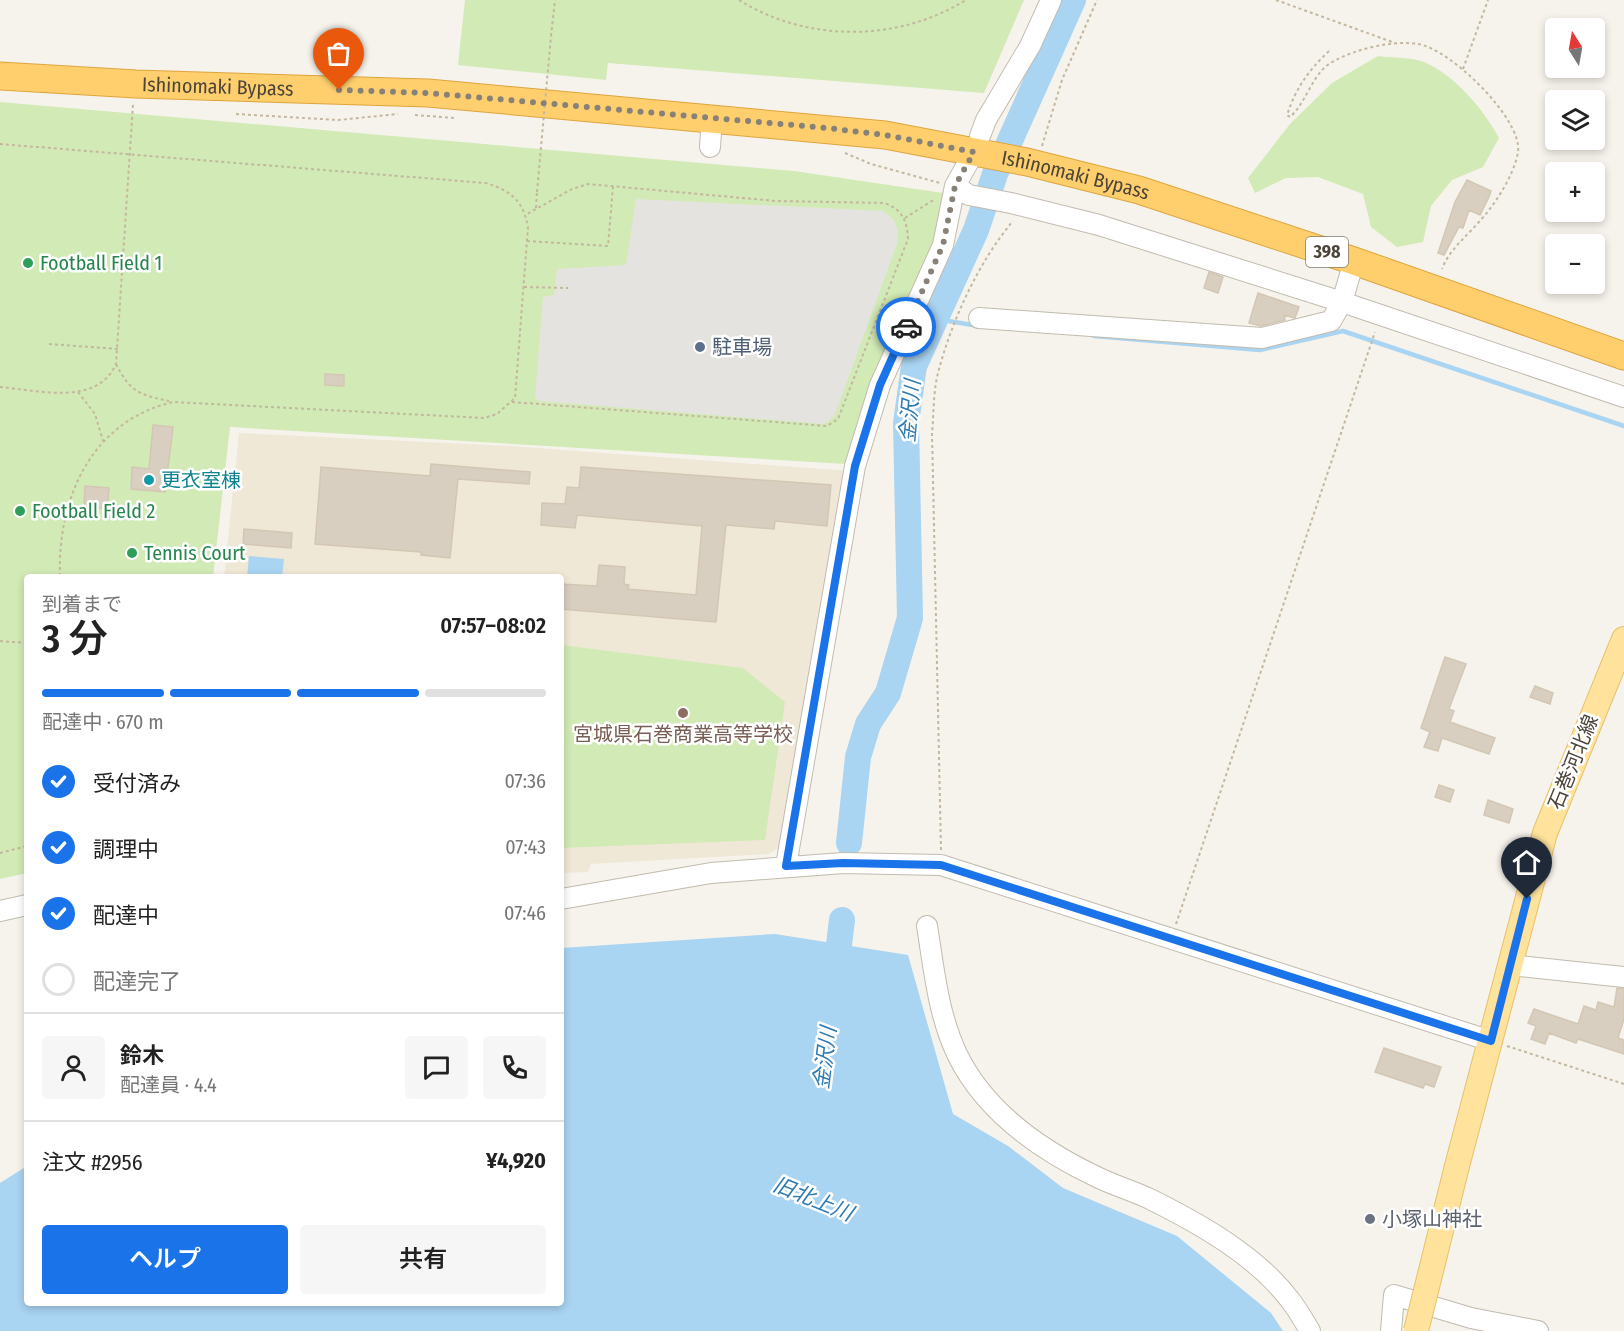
<!DOCTYPE html>
<html lang="ja">
<meta charset="utf-8">
<style>
:root{--surface:#fff;--page:#f6f6f6;--text:#222;--muted:#767676;--line:#e0e0e0;--accent:#1a73e8}
body{margin:0;font-family:"Fira Sans Condensed","Noto Sans JP",sans-serif;background:var(--page);color:var(--text);height:100vh;display:flex;flex-direction:column;font-size:22px;white-space:nowrap}
*{box-sizing:border-box;margin:0}
p{font-size:20px;color:var(--muted)}
.icon{flex:none;width:33px;height:33px;fill:none;stroke:currentColor;stroke-width:2;stroke-linecap:round;stroke-linejoin:round}
.map{position:relative;flex:1;overflow:hidden}
.drawer{position:absolute;left:24px;top:574px;width:540px;height:732px;display:flex;flex-direction:column;background:var(--surface);border-radius:6px;box-shadow:0 3px 9px #0003}
.drawer>*{flex:none}
.needle{width:39px;rotate:349deg}
.tools{position:absolute;left:1545px;top:18px;display:grid;gap:12px}
.tools a{display:grid;place-items:center;width:60px;height:60px;border-radius:6px;background:var(--surface);box-shadow:0 3px 9px #0003;font-size:30px}
.pin{position:absolute;display:grid;place-items:center;width:51px;height:51px;color:#fff;margin:-62px -26px;border-radius:50% 50% 50% 0;rotate:-45deg;box-shadow:0 0 6px #0007}
.pin .icon{rotate:45deg}
.courier{position:absolute;display:grid;place-items:center;width:60px;height:60px;margin:-30px;border:4px solid #1a73e8;border-radius:50%;background:#fff;color:#222;box-shadow:0 2px 8px #0007}
.summary em{font-style:normal;font-weight:600}
.summary div{display:flex;flex-direction:column-reverse}
.summary{display:flex;align-items:center;justify-content:space-between;height:102px;padding:0 18px}
h1{font-size:39px;font-weight:600;line-height:45px}
.bar{display:grid;grid-template-columns:repeat(4,1fr);gap:9px 6px;align-content:center;height:72px;padding:0 18px}
.bar i{height:8px;border-radius:4px;background:var(--line)}
.bar .current{background:var(--accent)}
.bar p{grid-column:span 4}
.line{display:flex;align-items:center;gap:15px;padding:0 18px;border-top:2px solid var(--line)}
.line div{flex:1}
.round{display:grid;place-items:center;flex:none;width:63px;height:63px;border-radius:6px;background:var(--page)}
ol{padding:0 18px;list-style:none}
li{display:flex;align-items:center;gap:18px;height:66px}
li p{margin-inline-start:auto}
li .icon{padding:6px;border-radius:50%;background:var(--accent);color:#fff;stroke-width:4}
li:last-child{color:var(--muted)}
li i{width:33px;height:33px;border:3px solid var(--line);border-radius:50%}
.cta{display:flex;gap:12px;margin-top:auto;padding:12px 18px}
.cta a{flex:1;height:69px;border-radius:6px;background:var(--accent);color:#fff;font-size:24px;font-weight:600;line-height:69px;text-align:center}
.cta a+a{background:var(--page);color:var(--text)}
.map>svg:first-child{display:block}
.education{fill:#efe8d6}
.green{fill:#d2eab5}
.parking{fill:#e5e3e0}
.water{fill:#a9d4f2}
.lines{fill:none;stroke-linecap:round;stroke-linejoin:round}
.stream{stroke:#a9d4f2;stroke-width:4.5}
.river{stroke:#a9d4f2;stroke-width:26}
.building{fill:#d8cfc1;stroke:#d3c7b4;stroke-width:1.5}
.minor-casing{stroke:#c2bbae;stroke-width:22}
.major-casing{stroke:#e6c16a;stroke-width:26}
.highway-casing{stroke:#e0a43c;stroke-width:29}
.path{stroke:#c4b79f;stroke-width:2;stroke-dasharray:3 3;stroke-linecap:butt}
.minor{stroke:#fff;stroke-width:20}
.major{stroke:#ffe39c;stroke-width:24}
.highway{stroke:#ffcf6e;stroke-width:27}
.major-bridge-casing{stroke:#e6c16a;stroke-width:26;stroke-linecap:butt}
.path-bridge{stroke:#c4b79f;stroke-width:2;stroke-dasharray:3 3;stroke-linecap:butt}
.major-bridge{stroke:#ffe39c;stroke-width:24}
.done{stroke:#878178;stroke-width:6;stroke-dasharray:0 10.8}
.route{stroke:#1a73e8;stroke-width:8}
.leisure-dot{fill:#2e9e5b;stroke:#fff;stroke-width:2}
.service-dot{fill:#5c6f8a;stroke:#fff;stroke-width:2}
.culture-dot{fill:#0f9aa8;stroke:#fff;stroke-width:2}
.education-dot{fill:#8d6e63;stroke:#fff;stroke-width:2}
.worship-dot{fill:#6b7280;stroke:#fff;stroke-width:2}
.labels{text-anchor:middle;dominant-baseline:central;stroke-width:5;stroke-linejoin:round;paint-order:stroke}
.shield{fill:#fff;stroke:#817c74;stroke-width:1.5}
.shield-label{font-size:18px;font-weight:bold;fill:#4b4439}
.street-label{font-size:20px;fill:#4b4439;stroke:#fff}
.leisure-label{font-size:20px;fill:#27864d;stroke:#fff;text-anchor:start}
.service-label{font-size:20px;fill:#4e5e75;stroke:#fff;text-anchor:start}
.culture-label{font-size:20px;fill:#0d838f;stroke:#fff;text-anchor:start}
.education-label{font-size:20px;fill:#785e54;stroke:#fff}
.worship-label{font-size:20px;fill:#5b616d;stroke:#fff;text-anchor:start}
.water-label{font-size:21px;font-style:italic;fill:#2e7ab2;stroke:#fff}
</style>
<div class="map">
<svg width="1624" height="1331" viewBox="0 0 1624 1331">
<rect width="100%" height="100%" fill="#f6f3ec"/>
<path class="education" d="M239 433 511 446 849 471 779 848 768 854 591 864 588 872 561 873V578H224Z"/>
<path class="green" d="M465 0H1024L984 93 608 63 606 80 458 65Z
M1378 56C1392 58 1412 57 1424 62 1455 75 1484 110 1499 138L1483 167 1452 180 1431 206 1423 242 1397 247 1371 227 1363 194 1318 177 1286 178 1255 193 1248 178 1290 124 1332 83Z
M0 102 794 171 943 193 935 240 846 464 230 427 213 577 27 578V873L0 879Z
M561 645 743 668 785 702 765 840 561 848Z"/>
<path class="parking" d="M636 199 883 211 894 220 898 231 897 244 834 417 824 424 539 401 535 397 543 297 554 295 557 269 626 265Z"/>
<path class="water" d="M249 556 284 559 282 577H247Z
M775 934 908 955 953 1114 1008 1146 1063 1188 1177 1236 1271 1313 1283 1331H0V1183L27 1166V1304H561V948Z"/>
<g class="lines">
<path class="stream" d="M937 319 978 326
M1094 336 1260 350 1343 331 1624 426"/>
<path class="river" d="M849 843 858 757 868 724 888 693 910 618 906 423 914 366 976 230 995 174 1073 0
M835 978 842 920"/>
</g>
<path class="building" d="M1467 180 1491 191 1489 197 1480 215 1469 210 1463 228 1459 227 1444 255 1438 253 1455 202Z
M1209 272 1223 277 1218 293 1204 288Z
M1258 293 1299 307 1295 318 1284 315 1285 320 1261 326 1249 323Z
M325 374 344 375V386L325 385Z
M153 425 173 427 165 492 131 489 132 467 149 469Z
M431 464 530 472 529 484 458 479 450 558 421 555V552L315 544 321 467 430 476Z
M581 467 831 485 827 526 775 521 774 529 726 525 716 622 561 609V584L597 586 599 565 625 567 624 584 629 585 628 589 696 595 702 526 577 515 575 528 541 525 542 503 565 504 567 487 579 488Z
M85 486 109 488 107 509 84 507Z
M244 529 292 533 291 548 243 544Z
M1445 657 1466 664 1449 709 1454 711 1450 722 1495 738 1489 754 1442 738 1438 751 1424 747 1430 732 1421 728Z
M1535 686 1553 693 1550 704 1530 697Z
M1439 785 1454 790 1450 802 1435 797Z
M1488 800 1513 809 1509 823 1484 815Z
M1617 988 1624 989V1019L1618 1038 1624 1040V1054L1578 1039 1576 1043 1549 1033 1545 1044 1531 1039 1536 1026 1528 1023 1534 1009 1578 1024 1584 1006 1596 1010 1598 1002 1614 1007Z
M1384 1048 1441 1067 1434 1087 1425 1084 1423 1088 1375 1072Z"/>
<g class="lines">
<g class="minor-casing">
<path id="minor" d="M980 136 986 120 1030 46 1051 0
M710 147 712 117
M955 186 969 195 1011 203 1099 225 1342 302 1624 397
M979 318 1262 338 1331 321 1342 302 1354 261
M786 866 855 466 880 385 943 245 955 186 974 152
M561 899 711 873 843 863 941 865 1491 1041
M0 911 27 905
M927 926C934 969 938 1014 957 1054 985 1112 1040 1150 1097 1177 1115 1186 1134 1191 1152 1200 1200 1224 1257 1256 1290 1300 1298 1310 1304 1321 1310 1331
M1509 965 1624 977
M1391 1331 1394 1295 1471 1318 1538 1331"/>
</g>
<g class="major-casing">
<path id="major" d="M1457 1166 1545 833 1624 639"/>
</g>
<g class="highway-casing">
<g id="highway">
<path id="s1" d="M0 76 136 84 428 93 885 135 1027 162 1139 190 1354 261 1624 356"/>
</g>
</g>
<path class="path" d="M739 0C808 43 898 42 966 0
M1276 0 1395 43
M551 36 555 0
M1329 51C1308 71 1296 88 1287 115L1290 117C1308 101 1312 72 1334 61 1356 49 1392 40 1418 44 1449 48 1523 119 1518 152 1514 176 1494 206 1478 223 1465 238 1449 250 1442 269
M1463 69 1488 0
M236 114 338 120 398 114
M415 115 455 118
M0 144 486 183C512 191 523 201 528 227L515 398 497 414 484 418 173 402C91 421 57 499 60 578
M1042 146 1062 80 1097 0
M845 153 871 164 940 183
M536 208 537 192
M905 218 935 199
M527 241 608 246 613 187
M524 287 568 288
M49 344 118 349
M116 364C130 392 140 395 169 401
M0 387C37 390 97 407 116 364L133 104
M78 392 95 414 103 441
M512 402 827 426 838 419 908 239C907 220 902 209 884 203L776 201 588 184 572 189 527 214
M0 641 27 643
M941 850 932 433C934 413 933 393 938 373 951 322 979 261 1013 221
M0 853 27 846
M1176 924 1375 332
M1507 1046 1624 1084"/>
<use href="#minor" class="minor"/>
<use href="#major" class="major"/>
<use href="#highway" class="highway"/>
<g class="major-bridge-casing">
<path id="major-bridge" d="M1416 1331 1457 1166"/>
</g>
<path class="path-bridge" d="M537 192 551 36"/>
<use href="#major-bridge" class="major-bridge"/>
</g>
<g class="lines">
<path class="done" d="M339 90 428 93 827 128 885 135 974 152 955 186 943 245 906 327"/>
<path class="route" d="M906 327 880 385 855 466 786 866 843 863 941 865 1491 1041 1527 899"/>
</g>
<g class="leisure-dot">
<circle cx="28" cy="263" r="6"/>
<circle cx="20" cy="511" r="6"/>
<circle cx="132" cy="553" r="6"/>
</g>
<circle class="service-dot" cx="700" cy="347" r="6"/>
<circle class="culture-dot" cx="149" cy="480" r="6"/>
<circle class="education-dot" cx="683" cy="713" r="6"/>
<circle class="worship-dot" cx="1370" cy="1219" r="6"/>
<g class="labels">
<rect class="shield" x="1306" y="237" width="42" height="30" rx="4.5"/>
<g class="shield-label">
<text x="1327" y="252">398</text>
</g>
<g class="street-label">
<text stroke="none"><textPath href="#s1" startOffset="218">Ishinomaki Bypass</textPath></text>
<text stroke="none"><textPath href="#s1" startOffset="1082">Ishinomaki Bypass</textPath></text>
<text transform="translate(1573 762) rotate(-68)">石巻河北線</text>
</g>
<g class="leisure-label">
<text x="40" y="263">Football Field 1</text>
<text x="32" y="511">Football Field 2</text>
<text x="144" y="553">Tennis Court</text>
</g>
<g class="service-label">
<text x="712" y="347">駐車場</text>
</g>
<g class="culture-label">
<text x="161" y="480">更衣室棟</text>
</g>
<g class="education-label">
<text x="683" y="734">宮城県石巻商業高等学校</text>
</g>
<g class="worship-label">
<text x="1382" y="1219">小塚山神社</text>
</g>
<g class="water-label">
<text transform="translate(910 411) rotate(-85)">金沢川</text>
<text transform="translate(825 1058) rotate(-83)">金沢川</text>
<text transform="translate(813 1199) rotate(22)">旧北上川</text>
</g>
</g>
</svg>
<div class="tools">
<a><svg class="needle" viewBox="-14 -14 28 28"><path d="M0-13l5 13h-10z" fill="#e53935"/><path d="M0 13l5-13h-10z" fill="#767676"/></svg></a>
<a><svg class="icon" aria-label="layers" viewBox="0 0 24 24"><path d="M12 4l9 5-9 5-9-5zM3 14l9 5 9-5"/></svg></a>
<a>+</a>
<a>−</a>
</div>
<div class="pin" style="left:339px;top:90px;background:#ea580c"><svg class="icon" aria-label="bag" viewBox="0 0 24 24"><path d="M5 8h14l-1 12H6zM9 8a3 3 0 0 1 6 0"/></svg></div>
<div class="pin" style="left:1527px;top:899px;background:#1f2937"><svg class="icon" aria-label="home" viewBox="0 0 24 24"><path d="M3 11l9-7 9 7M6 9v11h12V9"/></svg></div>
<div class="courier" style="left:906px;top:327px"><svg class="icon" aria-label="car" viewBox="0 0 24 24"><path d="M5 17H2v-5l4-1 3-4h7l3 4 3 1v5h-3M9 17h6M6 11h13"/><circle cx="7" cy="17" r="2"/><circle cx="17" cy="17" r="2"/></svg></div>
<section class="drawer">
<div class="summary"><div><h1>3 分</h1><p>到着まで</p></div><em>07:57–08:02</em></div>
<div class="bar"><i class="current"></i><i class="current"></i><i class="current"></i><i></i><p>配達中 · 670 m</p></div>
<ol>
<li><svg class="icon" aria-label="check" viewBox="0 0 24 24"><path d="M5 12l5 5 9-10"/></svg>受付済み<p>07:36</p></li>
<li><svg class="icon" aria-label="check" viewBox="0 0 24 24"><path d="M5 12l5 5 9-10"/></svg>調理中<p>07:43</p></li>
<li><svg class="icon" aria-label="check" viewBox="0 0 24 24"><path d="M5 12l5 5 9-10"/></svg>配達中<p>07:46</p></li>
<li><i></i>配達完了</li>
</ol>
<div class="line" style="height:108px"><a class="round"><svg class="icon" aria-label="person" viewBox="0 0 24 24"><circle cx="12" cy="8" r="4"/><path d="M4 21q1-7 8-7t8 7"/></svg></a><div><b>鈴木</b><p>配達員 · 4.4</p></div><a class="round"><svg class="icon" aria-label="chat" viewBox="0 0 24 24"><path d="M4 5h16v11H9l-5 4z"/></svg></a><a class="round"><svg class="icon" aria-label="phone" viewBox="0 0 24 24"><path d="M5 4h4l2 5-3 2q2 4 5 5l2-3 5 2v4C11 20 4 13 5 4z"/></svg></a></div>
<div class="line" style="height:78px"><div>注文 #2956</div><b>¥4,920</b></div>
<div class="cta"><a>ヘルプ</a><a>共有</a></div>
</section>
</div>
